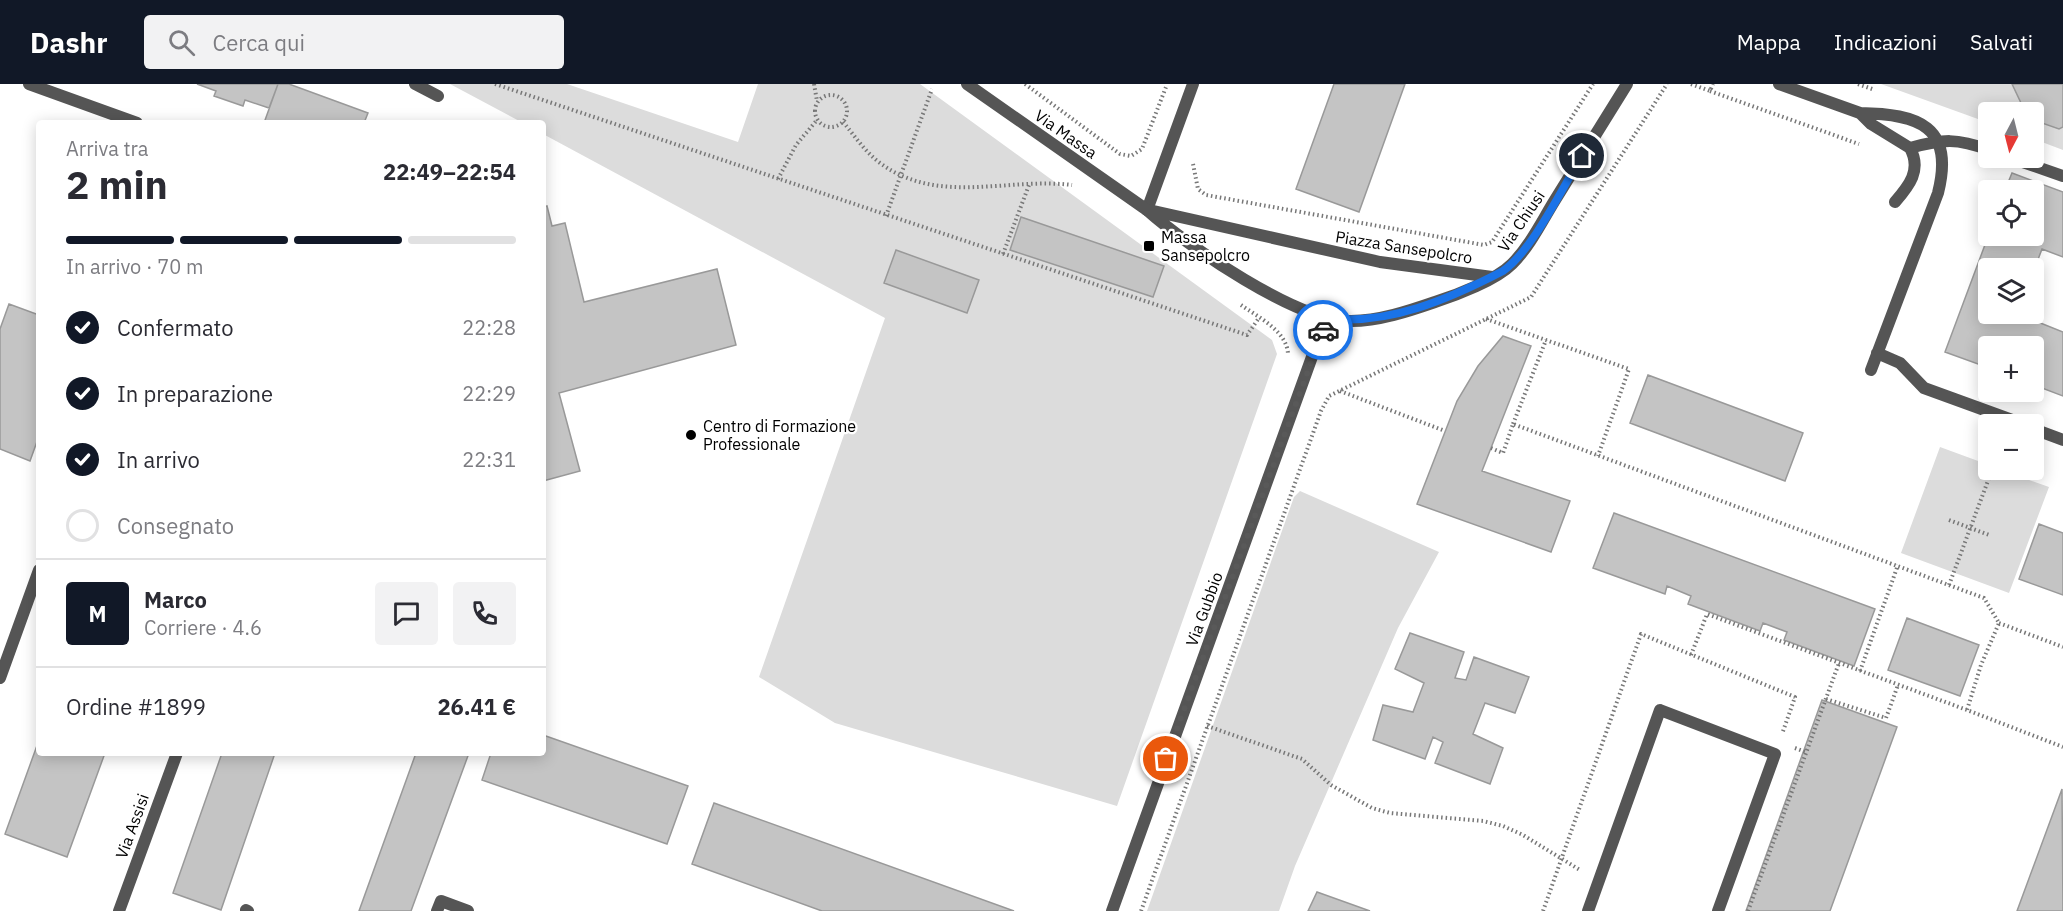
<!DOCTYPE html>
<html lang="it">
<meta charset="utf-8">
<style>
:root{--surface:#fff;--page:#f2f2f3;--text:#2b2b33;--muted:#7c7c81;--line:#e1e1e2;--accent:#111827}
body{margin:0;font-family:"IBM Plex Sans",sans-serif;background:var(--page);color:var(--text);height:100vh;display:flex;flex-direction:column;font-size:22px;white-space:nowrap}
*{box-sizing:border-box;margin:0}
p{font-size:20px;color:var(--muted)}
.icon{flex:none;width:33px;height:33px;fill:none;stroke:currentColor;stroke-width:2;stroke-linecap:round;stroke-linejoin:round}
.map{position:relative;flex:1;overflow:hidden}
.drawer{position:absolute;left:36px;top:36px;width:510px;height:636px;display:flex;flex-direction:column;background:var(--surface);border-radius:6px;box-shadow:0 3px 15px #0003}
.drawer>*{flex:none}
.needle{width:39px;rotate:187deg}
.fabs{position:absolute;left:1978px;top:18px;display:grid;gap:12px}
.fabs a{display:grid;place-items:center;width:66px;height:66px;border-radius:6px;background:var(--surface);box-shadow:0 3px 15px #0003;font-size:30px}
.pin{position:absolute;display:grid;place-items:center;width:51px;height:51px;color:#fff;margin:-26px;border:3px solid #fff;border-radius:50%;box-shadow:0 2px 6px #0007}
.courier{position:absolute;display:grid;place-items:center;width:60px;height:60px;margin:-30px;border:4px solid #1a73e8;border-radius:50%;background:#fff;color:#222;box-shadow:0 2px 8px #0007}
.overview em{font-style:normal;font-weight:700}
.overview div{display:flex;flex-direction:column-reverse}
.overview{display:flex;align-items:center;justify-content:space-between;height:102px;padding:0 30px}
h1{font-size:39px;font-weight:700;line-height:45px}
.bar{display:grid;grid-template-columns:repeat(4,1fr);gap:9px 6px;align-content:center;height:72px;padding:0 30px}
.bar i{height:8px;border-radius:4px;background:var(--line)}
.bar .current{background:var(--accent)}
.bar p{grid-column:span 4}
.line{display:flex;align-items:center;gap:15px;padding:0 30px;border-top:2px solid var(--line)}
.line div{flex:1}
.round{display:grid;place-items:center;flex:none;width:63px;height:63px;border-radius:6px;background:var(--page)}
ol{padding:0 30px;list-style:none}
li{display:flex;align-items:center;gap:18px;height:66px}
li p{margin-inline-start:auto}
li .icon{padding:6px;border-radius:50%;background:var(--accent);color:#fff;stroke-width:4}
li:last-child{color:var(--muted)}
li i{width:33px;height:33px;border:3px solid var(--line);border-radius:50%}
header{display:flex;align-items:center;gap:36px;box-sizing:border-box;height:84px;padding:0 30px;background:var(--accent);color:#fff}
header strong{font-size:28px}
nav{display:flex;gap:33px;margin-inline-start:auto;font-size:21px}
.search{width:420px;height:54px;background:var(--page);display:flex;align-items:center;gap:15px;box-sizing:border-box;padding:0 21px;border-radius:6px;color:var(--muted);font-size:22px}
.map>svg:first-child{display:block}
.green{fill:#dcdcdc}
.building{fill:#c4c4c4;stroke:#999;stroke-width:1.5}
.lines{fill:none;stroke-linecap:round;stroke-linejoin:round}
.path{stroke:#777;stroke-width:4;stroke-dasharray:1.5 3;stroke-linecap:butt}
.service{stroke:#555;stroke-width:12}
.minor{stroke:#555;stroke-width:12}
.done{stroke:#595959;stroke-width:6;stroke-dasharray:0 10.8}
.route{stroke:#1a73e8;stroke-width:8}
.poi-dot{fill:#000;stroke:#fff;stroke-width:2}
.labels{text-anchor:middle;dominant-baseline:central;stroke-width:4.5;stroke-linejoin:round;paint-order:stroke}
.street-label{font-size:16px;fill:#000;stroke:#fff}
.poi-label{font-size:16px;fill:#000;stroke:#fff;text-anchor:start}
</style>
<header>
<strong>Dashr</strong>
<div class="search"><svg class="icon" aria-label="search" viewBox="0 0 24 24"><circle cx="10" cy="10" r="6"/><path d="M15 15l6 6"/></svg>Cerca qui</div>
<nav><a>Mappa</a><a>Indicazioni</a><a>Salvati</a></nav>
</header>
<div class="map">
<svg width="2063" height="827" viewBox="0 0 2063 827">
<rect width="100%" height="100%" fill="#fff"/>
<path class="green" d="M450 0H567L738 58 758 0H920L1272 256 1277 270 1117 722 835 639 759 593 885 234 543 50V39H523Z
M1881 0H2063V66L2034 55V28H1989V39Z
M1940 363 1989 381V386H2001L2049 403 2009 509 1901 469Z
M1300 407 1439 468 1398 544 1295 782 1279 827H1147L1294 413Z"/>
<path class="building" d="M197 0H278L269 24 245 16 243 22 214 12 216 7Z
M278 0H289L368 29 364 39H264Z
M1334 0H1405L1359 128 1296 105Z
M2012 0H2063V43L2059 45 2039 38 2032 23 2022 21Z
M2012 89 2063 108V173L2042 165 2034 186 1989 184V230H2018L2063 248V312L2034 301V262H1989V284L1945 268 1989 150 2034 152V106H2005Z
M547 122 552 142 565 139 584 218 717 185 736 261 559 309 580 387 543 397V123Z
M1021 133 1164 182 1153 213 1010 166Z
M896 166 979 196 967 229 884 199Z
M9 220 39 231V352L30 377 0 365V245Z
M1503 252 1531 262 1482 387 1570 417 1551 468 1417 420 1457 317 1478 282Z
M1648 291 1803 349 1785 397 1630 339Z
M1614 429 1875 525 1854 582 1784 556 1787 548 1763 539 1760 547 1688 520 1691 512 1667 502 1665 510 1593 484Z
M2039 440 2063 449V511L2019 495Z
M1907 534 1979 561 1960 612 1888 586Z
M1410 549 1464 568 1455 594 1466 596 1474 573 1529 593 1515 629 1485 619 1473 650 1503 664 1490 700 1435 679 1443 658 1433 653 1425 675 1373 656 1383 621 1413 628 1424 599 1395 585Z
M1822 616 1897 643 1830 827H1746Z
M543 651 688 702 667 760 482 696 491 669H543Z
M39 656V669H105L67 773 5 750Z
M222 669H275L221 826 173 809Z
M416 669H469L411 827H359Z
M2062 705 2063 827H2017Z
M714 719 1014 827H822L692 780Z
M1317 808 1370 827H1308Z"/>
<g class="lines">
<path class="path" d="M495 0 1247 251 1259 234
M814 0 817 17
M1025 0 1120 70 1131 72 1142 65 1166 3
M1691 0 1710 7 1713 0
M1858 0 1875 6
M1710 7 1859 60
M815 27a16 16 0 1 1 32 0a16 16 0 1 1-32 0Z
M843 38C855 52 865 68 880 79 938 122 1008 93 1072 101
M1193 80 1198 105 1206 111 1484 161 1492 158 1593 0
M778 95 796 61 817 36
M886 132 932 5
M1003 170 1029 101
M1241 221C1258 233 1287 247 1288 270
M1486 235 1629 285 1598 372
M1340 307 1445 347
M1513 340 1546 256
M1491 364 1503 369 1513 340 1984 514 1999 539 1981 581 1967 626 2063 663
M1949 436 1989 451
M1949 501 1992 386
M1999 539 2063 563
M1691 571 1707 530 1967 626
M1860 587 1898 481
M1826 615 1886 634 1898 601
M1207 642 1302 675 1331 701 1372 724 1390 729 1483 737 1503 742 1523 751 1580 786
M1795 664 1806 668
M1141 827 1321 327 1329 312 1531 213 1667 0
M1543 827 1641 550 1795 613 1782 650
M1748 827 1839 579"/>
<path class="service" d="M29 0 137 39
M1779 0 1860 29 1871 40 1910 64C1943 55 1957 54 1989 66
M1860 29C1918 30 1955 42 1938 109L1871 286
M2011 74 2063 92
M1895 118C1909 102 1922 86 1910 64
M1147 126 1193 0
M1877 269 1900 279 1924 304 2023 340
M2034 345 2063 356
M0 594 39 486
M1588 827 1660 626 1775 670 1718 827"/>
<path class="minor" d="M415 0 438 12
M967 0 1147 126C1186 161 1299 239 1351 237 1379 237 1409 227 1435 218 1457 211 1496 196 1512 180 1530 162 1542 137 1555 116 1579 77 1603 39 1627 0
M1149 126 1380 178 1492 193
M246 826 248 827
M119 827 177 669
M437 827 441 817 468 827
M1112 827 1326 234"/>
</g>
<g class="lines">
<path class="done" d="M1166 675 1323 246"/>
<path class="route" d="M1323 246 1326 234C1388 242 1449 215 1503 187 1533 166 1562 104 1582 72"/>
</g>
<g class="poi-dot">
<rect x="1143" y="156" width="12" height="12" rx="3"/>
<circle cx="691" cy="351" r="6"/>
</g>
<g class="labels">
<g class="street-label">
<text transform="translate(1066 50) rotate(35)">Via Massa</text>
<text transform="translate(1521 137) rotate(-56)">Via Chiusi</text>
<text transform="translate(1404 163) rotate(9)">Piazza Sansepolcro</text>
<text transform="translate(1204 525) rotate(-70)">Via Gubbio</text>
<text transform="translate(132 742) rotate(-70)">Via Assisi</text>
</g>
<g class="poi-label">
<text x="1161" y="153">Massa<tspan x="1161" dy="18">Sansepolcro</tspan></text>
<text x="703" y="342">Centro di Formazione<tspan x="703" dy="18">Professionale</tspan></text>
</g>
</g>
</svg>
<div class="fabs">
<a><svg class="needle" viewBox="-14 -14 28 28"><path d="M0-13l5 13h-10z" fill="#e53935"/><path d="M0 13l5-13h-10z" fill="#7c7c81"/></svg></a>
<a><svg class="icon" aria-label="locate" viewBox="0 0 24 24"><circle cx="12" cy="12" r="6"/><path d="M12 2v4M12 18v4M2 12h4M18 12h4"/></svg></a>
<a><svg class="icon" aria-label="layers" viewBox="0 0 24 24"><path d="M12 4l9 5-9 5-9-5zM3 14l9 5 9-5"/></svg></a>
<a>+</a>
<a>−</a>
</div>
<div class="pin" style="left:1166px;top:675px;background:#ea580c"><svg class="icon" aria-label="bag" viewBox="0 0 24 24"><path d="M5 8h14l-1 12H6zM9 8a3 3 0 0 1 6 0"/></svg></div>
<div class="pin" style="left:1582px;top:72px;background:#1f2937"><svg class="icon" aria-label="home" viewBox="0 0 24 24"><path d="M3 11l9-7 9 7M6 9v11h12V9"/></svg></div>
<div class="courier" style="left:1323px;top:246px"><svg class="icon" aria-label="car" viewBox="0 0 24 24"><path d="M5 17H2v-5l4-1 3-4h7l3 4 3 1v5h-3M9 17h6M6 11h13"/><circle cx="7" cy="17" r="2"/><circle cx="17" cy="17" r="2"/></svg></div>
<section class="drawer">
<div class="overview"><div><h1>2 min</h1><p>Arriva tra</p></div><em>22:49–22:54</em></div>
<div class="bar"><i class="current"></i><i class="current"></i><i class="current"></i><i></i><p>In arrivo · 70 m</p></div>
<ol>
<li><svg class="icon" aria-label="check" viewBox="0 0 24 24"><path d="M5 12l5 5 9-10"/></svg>Confermato<p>22:28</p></li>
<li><svg class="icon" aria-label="check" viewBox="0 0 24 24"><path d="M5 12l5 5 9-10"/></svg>In preparazione<p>22:29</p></li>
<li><svg class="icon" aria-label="check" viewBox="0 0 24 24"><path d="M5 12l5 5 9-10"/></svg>In arrivo<p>22:31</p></li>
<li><i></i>Consegnato</li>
</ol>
<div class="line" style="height:108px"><b class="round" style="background:var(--accent);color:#fff">M</b><div><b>Marco</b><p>Corriere · 4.6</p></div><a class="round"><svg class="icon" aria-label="chat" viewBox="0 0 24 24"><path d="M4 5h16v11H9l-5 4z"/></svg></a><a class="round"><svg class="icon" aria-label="phone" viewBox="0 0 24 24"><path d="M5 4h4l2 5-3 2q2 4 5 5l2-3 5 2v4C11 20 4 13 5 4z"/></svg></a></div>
<div class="line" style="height:78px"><div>Ordine #1899</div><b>26.41 €</b></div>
</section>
</div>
